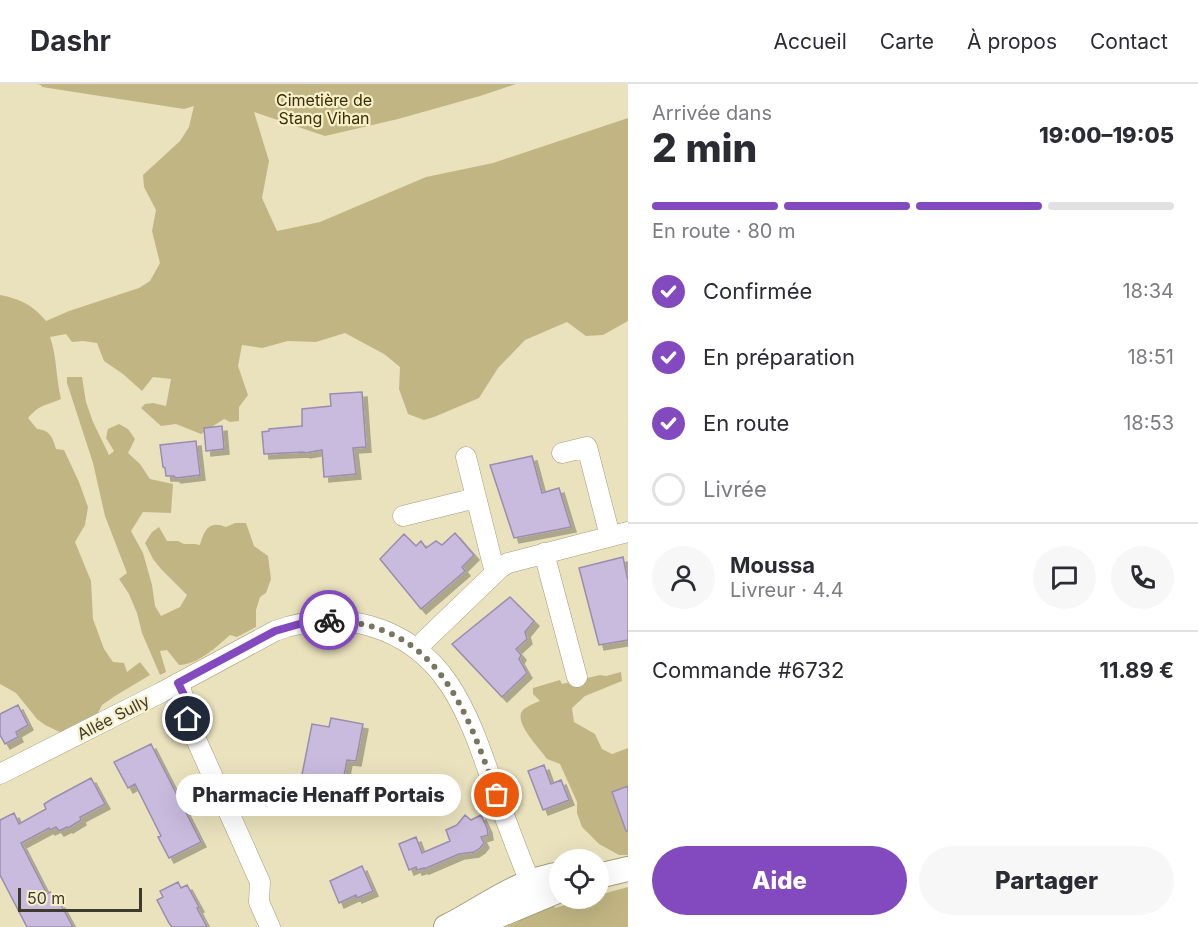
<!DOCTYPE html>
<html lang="fr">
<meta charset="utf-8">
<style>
:root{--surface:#fff;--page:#f7f7f7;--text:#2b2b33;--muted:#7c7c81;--line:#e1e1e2;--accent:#834ac0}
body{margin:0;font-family:Inter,sans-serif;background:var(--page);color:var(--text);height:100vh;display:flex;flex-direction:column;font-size:22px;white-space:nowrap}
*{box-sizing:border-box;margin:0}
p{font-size:20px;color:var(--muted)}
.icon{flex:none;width:33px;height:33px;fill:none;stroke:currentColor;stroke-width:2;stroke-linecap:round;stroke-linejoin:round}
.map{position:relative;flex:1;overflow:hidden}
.details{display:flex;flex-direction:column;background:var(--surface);width:570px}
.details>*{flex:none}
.buttons{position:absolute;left:549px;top:765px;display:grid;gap:12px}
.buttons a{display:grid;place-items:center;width:60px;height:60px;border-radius:50%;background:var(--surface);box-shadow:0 6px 24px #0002;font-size:30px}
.scale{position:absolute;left:18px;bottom:15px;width:124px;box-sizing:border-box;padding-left:6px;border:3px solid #3e3b2c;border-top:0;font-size:16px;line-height:21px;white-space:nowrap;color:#3e3b2c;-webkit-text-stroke:4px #f7efca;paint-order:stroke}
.pin{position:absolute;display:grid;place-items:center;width:51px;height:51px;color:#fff;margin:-26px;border:3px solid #fff;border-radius:50%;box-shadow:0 2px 6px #0007}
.courier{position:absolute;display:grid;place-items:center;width:60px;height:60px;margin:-30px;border:4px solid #834ac0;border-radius:50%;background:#fff;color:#222;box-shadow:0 2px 8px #0007}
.bubble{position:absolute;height:42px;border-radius:21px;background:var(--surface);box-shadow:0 6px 24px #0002;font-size:20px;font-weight:800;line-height:42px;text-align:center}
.head em{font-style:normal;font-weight:800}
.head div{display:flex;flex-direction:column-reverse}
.head{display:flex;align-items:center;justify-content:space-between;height:102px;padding:0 24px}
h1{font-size:39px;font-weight:800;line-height:45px}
.bar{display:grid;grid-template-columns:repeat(4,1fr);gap:9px 6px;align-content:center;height:72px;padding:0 24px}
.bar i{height:8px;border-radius:4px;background:var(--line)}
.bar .active{background:var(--accent)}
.bar p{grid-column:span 4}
.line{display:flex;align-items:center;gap:15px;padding:0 24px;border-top:2px solid var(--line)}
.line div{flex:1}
.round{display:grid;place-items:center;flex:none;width:63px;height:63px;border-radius:32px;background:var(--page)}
ol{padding:0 24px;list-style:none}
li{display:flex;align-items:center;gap:18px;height:66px}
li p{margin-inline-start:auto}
li .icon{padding:6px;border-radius:50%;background:var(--accent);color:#fff;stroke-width:4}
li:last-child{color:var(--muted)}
li i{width:33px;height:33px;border:3px solid var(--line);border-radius:50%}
.cta{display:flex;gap:12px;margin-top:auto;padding:12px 24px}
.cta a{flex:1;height:69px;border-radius:36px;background:var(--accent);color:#fff;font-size:24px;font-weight:800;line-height:69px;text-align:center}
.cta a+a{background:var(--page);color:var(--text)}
header{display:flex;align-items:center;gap:36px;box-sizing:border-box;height:84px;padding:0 30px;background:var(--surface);border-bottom:2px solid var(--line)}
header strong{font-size:28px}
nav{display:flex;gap:33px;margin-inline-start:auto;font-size:21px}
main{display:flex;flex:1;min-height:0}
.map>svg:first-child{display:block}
.green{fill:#c1b683}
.building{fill:#c9bbde;stroke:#9a8dae;stroke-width:1.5;filter:url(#shadow)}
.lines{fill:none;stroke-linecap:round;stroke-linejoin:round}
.minor-casing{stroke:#a39c79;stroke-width:21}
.tertiary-casing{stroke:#a39c79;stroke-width:26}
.minor{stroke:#fff;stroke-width:20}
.tertiary{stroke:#fff;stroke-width:24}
.done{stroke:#7a755f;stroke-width:6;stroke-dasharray:0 10.8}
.route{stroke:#834ac0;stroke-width:8}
.labels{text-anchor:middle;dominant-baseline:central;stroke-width:4.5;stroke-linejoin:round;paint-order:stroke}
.park-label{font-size:16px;fill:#382f03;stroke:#f7efca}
.street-label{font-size:16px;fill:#3e3b2c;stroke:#f7efca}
</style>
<header>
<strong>Dashr</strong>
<nav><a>Accueil</a><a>Carte</a><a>À propos</a><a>Contact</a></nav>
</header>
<main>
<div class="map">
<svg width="628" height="843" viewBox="0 0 628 843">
<defs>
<filter id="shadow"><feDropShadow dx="5" dy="5" stdDeviation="0" flood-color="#0004"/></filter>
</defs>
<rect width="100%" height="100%" fill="#eae2bd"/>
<path class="green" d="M37 0H516L480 12 398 35 325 52 254 28 269 77 262 114 277 147 320 138 426 93 493 79 628 34V237L603 251 586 252 567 238 525 256 498 284 479 314 434 333 424 336 408 330 399 305 400 283 384 270 345 249 316 258 288 257 262 264 242 261 238 282 248 311 239 323V337L230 338 224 335 201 350 176 340 161 342 141 324 145 320 153 319 166 322 171 295 153 293 142 307 123 290 104 277 97 259 83 257 72 258 66 250 50 253C57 273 56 294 61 315 45 322 40 320 28 334L37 345C50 346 53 354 56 365L64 366 79 398 88 423 85 441 75 458 91 497 93 535 104 565 113 578 124 579 127 588 140 578 150 591 115 612 102 621 97 631 64 650 45 641 37 635 16 609 0 600V211C20 215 33 221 46 237L69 227 139 204 150 197 160 179 152 147 156 126 144 103 143 91 180 57 189 43 194 22 184 25 42 3 41 1Z
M67 293H82L86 318 93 338 109 371 114 367 106 354 108 345 119 340 128 345 135 355 128 369 140 380 150 395 173 400 171 429 143 428 131 447 143 469 152 501 155 522 161 532 180 523 187 511 161 485 153 475 145 459 152 448 159 443 167 457H178L184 460H195L200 461C204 446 209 436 226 443L235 439H246L254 462 268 472 271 495 266 509 260 513 256 526V543L237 553 230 551C215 564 199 580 179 581L167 566 160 567 166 588 160 591 142 549 137 529 129 510 119 495 127 489 105 432 93 379 67 299Z
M621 588 622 597 585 612 572 624 574 638 595 650 602 665 612 670 628 664V771H619L599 760 582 743 577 729V718L560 680 547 675C541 665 512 638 523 626 527 622 535 619 540 617L533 610V604L560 596 562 600 600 591 606 592Z
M628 803V843H508V842L518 838 524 832 553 819 555 824 585 815 598 814 599 811Z"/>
<path class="building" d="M362 308 366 363 353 364 356 390 324 393 322 366 305 369 304 368 264 370 262 348 269 347V345L302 342V325L331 322 330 310Z
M222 342 224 365 206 367 204 344Z
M196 357 200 391 176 394 174 392H166L165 384 163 383 160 361Z
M532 372 542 409 559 404 571 443 514 454 490 381Z
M455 449 474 471 462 483 465 487 421 525 380 475 404 450 416 462 421 457 426 464 436 457 442 461Z
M623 473 628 497V556L599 561 579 484Z
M510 513 534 537 525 548 527 555 516 565 521 571 519 575 527 589 502 613 452 560Z
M18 621 28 641 16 648 18 653 5 660 0 651V630Z
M331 634 363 640 356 677 347 676 340 713 299 706 312 640 329 643Z
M151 660 201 758 169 774 158 753 161 752 135 700 128 704 114 678Z
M544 681 551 700 561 696 569 716 543 726 528 687Z
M91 694 105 720 80 733 81 736 68 744 67 743 59 747 56 743 50 746 49 744 21 759 47 810 50 808 57 821 60 819 73 843H27L0 791V736L14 729 19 740 46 725 44 720 52 715Z
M628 702V747H626L612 708Z
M465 731 471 736 481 731 487 744 488 751 481 753 484 759 480 764 474 768 459 770 424 785V784L417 786 416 783 409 786 399 760 416 753 422 769 450 757 446 746 457 741Z
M362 782 373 807 357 814 356 811 339 819 330 797Z
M178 798 181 804 187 801 199 823 197 824 207 843H172L169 839 157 816 163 813 160 807Z"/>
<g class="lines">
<g class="minor-casing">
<path id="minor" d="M562 369 587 363 610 452
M466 373 493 481 497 487
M403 432 476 414
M544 469 577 593
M416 565 500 484 508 479 628 448
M178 599C186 615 185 628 191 644L260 798 259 818 270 843
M0 690 162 608 275 547C340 523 409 541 449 600 470 632 482 669 494 704 507 740 521 776 535 811"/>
</g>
<g class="tertiary-casing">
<path id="tertiary" d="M598 792 628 785
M476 841 560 806
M446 843C484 824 516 797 560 790"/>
</g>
<use href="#minor" class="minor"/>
<use href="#tertiary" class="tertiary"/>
</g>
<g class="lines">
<path class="done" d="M329 536C438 540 465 623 497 711"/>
<path class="route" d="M188 635 184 611 178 599 275 547 303 539 329 536"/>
</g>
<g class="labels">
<g class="park-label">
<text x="324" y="16">Cimetière de<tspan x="324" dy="18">Stang Vihan</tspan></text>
</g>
<g class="street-label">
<text transform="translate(113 633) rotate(-27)">Allée Sully</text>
</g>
</g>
</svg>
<div class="buttons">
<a><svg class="icon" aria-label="locate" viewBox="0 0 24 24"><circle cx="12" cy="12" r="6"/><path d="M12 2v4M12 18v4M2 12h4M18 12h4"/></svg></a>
</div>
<div class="scale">50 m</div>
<div class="pin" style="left:497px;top:711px;background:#ea580c"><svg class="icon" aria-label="bag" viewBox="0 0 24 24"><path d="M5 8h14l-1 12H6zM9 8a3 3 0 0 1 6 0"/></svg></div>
<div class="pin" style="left:188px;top:635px;background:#1f2937"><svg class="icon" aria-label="home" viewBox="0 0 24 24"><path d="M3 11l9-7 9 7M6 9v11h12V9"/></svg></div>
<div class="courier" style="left:329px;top:536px"><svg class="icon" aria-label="bike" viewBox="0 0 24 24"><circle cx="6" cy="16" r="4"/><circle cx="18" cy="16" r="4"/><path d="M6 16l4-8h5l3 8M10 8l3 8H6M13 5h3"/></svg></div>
<div class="bubble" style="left:176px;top:690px;width:285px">Pharmacie Henaff Portais</div>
</div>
<section class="details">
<div class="head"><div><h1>2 min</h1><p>Arrivée dans</p></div><em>19:00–19:05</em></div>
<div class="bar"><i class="active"></i><i class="active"></i><i class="active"></i><i></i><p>En route · 80 m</p></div>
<ol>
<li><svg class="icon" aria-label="check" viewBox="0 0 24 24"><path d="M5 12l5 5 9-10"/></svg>Confirmée<p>18:34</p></li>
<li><svg class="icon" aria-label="check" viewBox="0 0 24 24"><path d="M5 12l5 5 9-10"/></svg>En préparation<p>18:51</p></li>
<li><svg class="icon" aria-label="check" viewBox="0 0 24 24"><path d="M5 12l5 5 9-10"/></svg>En route<p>18:53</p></li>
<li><i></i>Livrée</li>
</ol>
<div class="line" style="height:108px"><a class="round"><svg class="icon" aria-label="person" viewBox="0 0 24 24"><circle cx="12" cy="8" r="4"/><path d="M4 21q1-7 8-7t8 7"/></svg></a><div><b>Moussa</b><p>Livreur · 4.4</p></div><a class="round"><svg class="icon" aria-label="chat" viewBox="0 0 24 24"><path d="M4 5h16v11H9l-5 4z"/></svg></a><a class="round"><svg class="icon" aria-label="phone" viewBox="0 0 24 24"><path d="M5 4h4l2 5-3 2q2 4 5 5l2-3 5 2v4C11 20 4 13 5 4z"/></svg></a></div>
<div class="line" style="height:78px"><div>Commande #6732</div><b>11.89 €</b></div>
<div class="cta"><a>Aide</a><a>Partager</a></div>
</section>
</main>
